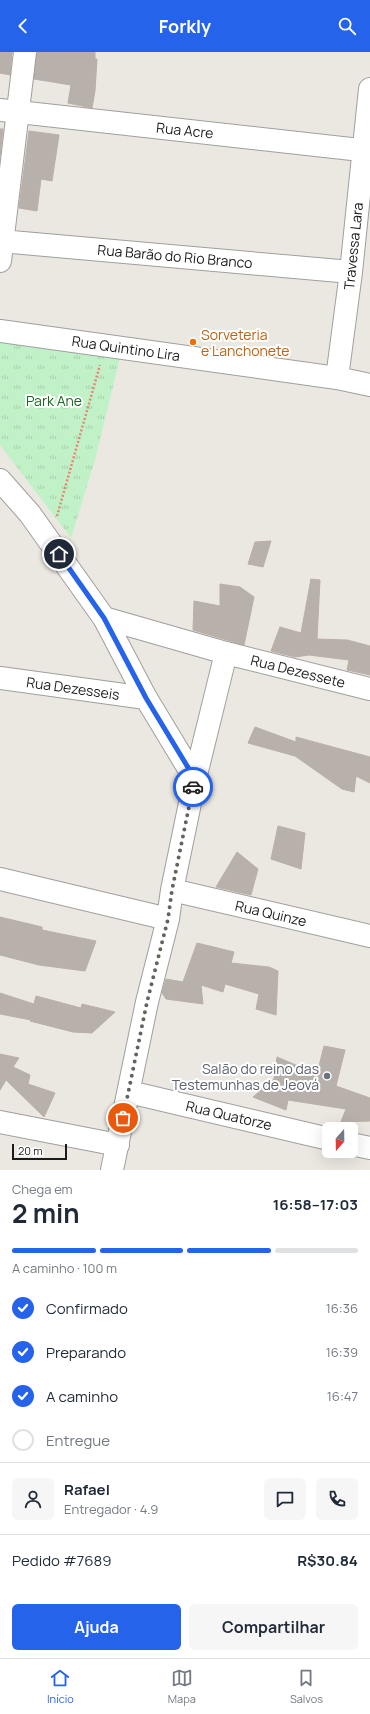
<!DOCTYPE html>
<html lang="pt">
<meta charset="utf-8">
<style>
:root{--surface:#fff;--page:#f6f6f7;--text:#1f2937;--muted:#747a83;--line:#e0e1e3;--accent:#2563eb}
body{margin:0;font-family:Manrope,sans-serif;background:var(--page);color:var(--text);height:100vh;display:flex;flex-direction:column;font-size:15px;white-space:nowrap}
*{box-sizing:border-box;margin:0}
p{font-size:13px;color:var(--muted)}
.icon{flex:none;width:22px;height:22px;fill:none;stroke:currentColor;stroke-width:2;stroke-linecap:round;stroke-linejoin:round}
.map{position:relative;height:1118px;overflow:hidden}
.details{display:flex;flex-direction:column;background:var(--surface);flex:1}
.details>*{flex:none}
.needle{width:26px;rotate:200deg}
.fabs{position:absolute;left:322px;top:1070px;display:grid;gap:8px}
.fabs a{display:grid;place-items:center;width:36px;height:36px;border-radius:6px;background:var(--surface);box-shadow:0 4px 16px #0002;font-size:20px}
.scale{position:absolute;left:12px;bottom:10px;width:55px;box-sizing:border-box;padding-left:4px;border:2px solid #1b1b1b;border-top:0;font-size:11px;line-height:14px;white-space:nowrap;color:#1b1b1b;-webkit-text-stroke:3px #fff;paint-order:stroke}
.pin{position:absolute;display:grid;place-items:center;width:34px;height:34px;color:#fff;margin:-17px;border:2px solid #fff;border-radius:50%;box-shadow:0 1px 4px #0007}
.courier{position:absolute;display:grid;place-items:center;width:40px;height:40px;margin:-20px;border:3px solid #2563eb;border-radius:50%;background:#fff;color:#222;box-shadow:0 1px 5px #0007}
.headline em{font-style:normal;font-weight:700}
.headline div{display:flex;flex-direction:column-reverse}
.headline{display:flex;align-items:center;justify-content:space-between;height:68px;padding:0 12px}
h1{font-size:26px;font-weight:700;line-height:30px}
.bar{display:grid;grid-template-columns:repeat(4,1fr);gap:6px 4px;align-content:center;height:48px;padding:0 12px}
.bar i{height:5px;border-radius:3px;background:var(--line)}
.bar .selected{background:var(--accent)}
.bar p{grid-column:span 4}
.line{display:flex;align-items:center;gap:10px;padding:0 12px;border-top:1px solid var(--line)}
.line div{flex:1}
.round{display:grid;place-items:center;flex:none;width:42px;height:42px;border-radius:6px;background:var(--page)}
ol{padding:0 12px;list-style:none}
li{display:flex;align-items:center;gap:12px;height:44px}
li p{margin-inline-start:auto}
li .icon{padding:4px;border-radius:50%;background:var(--accent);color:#fff;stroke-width:4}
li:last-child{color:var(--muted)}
li i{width:22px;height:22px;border:2px solid var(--line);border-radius:50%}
.cta{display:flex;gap:8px;margin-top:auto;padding:8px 12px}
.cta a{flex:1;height:46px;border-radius:6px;background:var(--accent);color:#fff;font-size:16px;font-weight:700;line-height:46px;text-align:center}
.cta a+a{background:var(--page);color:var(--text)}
header{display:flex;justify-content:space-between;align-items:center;height:52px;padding:0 12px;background:var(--accent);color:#fff;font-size:18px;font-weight:700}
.dock{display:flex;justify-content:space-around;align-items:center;height:56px;border-top:1px solid var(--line);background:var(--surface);font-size:11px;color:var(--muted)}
.dock a{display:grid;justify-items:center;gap:2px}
.dock .selected{color:var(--accent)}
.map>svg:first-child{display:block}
.park{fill:url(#park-tufts)}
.building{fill:#b8b1ab;stroke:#bbafa5}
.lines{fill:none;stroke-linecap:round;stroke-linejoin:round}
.minor-casing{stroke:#9f9f9f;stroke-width:24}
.path{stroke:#e98474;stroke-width:2.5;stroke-dasharray:2 2;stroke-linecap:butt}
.minor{stroke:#fff;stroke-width:22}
.done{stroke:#646360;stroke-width:4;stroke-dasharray:0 7.2}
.route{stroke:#2563eb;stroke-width:5}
.food-dot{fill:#e8710a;stroke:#fff;stroke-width:1.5}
.worship-dot{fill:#6b7280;stroke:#fff;stroke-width:1.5}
.labels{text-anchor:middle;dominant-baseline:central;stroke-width:4;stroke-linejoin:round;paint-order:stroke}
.street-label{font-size:14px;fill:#1b1b1b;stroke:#fff}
.food-label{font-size:14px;fill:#c56008;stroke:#fff;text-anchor:start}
.park-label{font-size:14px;fill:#176a20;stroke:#fff}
.worship-label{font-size:14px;fill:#5b616d;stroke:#fff;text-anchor:end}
</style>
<header><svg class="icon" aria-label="back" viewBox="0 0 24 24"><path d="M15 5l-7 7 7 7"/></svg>Forkly<svg class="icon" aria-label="search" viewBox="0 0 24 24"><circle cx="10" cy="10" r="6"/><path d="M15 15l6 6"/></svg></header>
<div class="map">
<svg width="370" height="1118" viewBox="0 0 370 1118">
<defs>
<pattern id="park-tufts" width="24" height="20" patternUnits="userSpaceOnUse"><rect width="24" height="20" fill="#c1f2c7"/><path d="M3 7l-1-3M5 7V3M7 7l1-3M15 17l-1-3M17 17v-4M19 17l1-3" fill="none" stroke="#a5cfaa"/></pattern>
</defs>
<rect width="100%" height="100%" fill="#ebe8e1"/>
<path class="park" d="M0 288 120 306 95 408 71 486 0 393Z"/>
<path class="building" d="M0 0H12L10 23 0 21Z
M37 0H95V7H97L95 39 92 56 68 51 71 33 34 27Z
M0 77H3L0 104Z
M29 79 59 83 52 129 41 127 37 159 19 156Z
M271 489 263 515 248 512 255 490Z
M311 527 320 528 317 587 347 588 370 594V623L347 618 349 608 309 603 295 605 271 599 280 575 301 581Z
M220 532 240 535 254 545 244 593 193 578 194 549 220 554Z
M255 675 296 690V685L370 705V731L356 724 354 740 342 737 295 704 248 691Z
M278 774 305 781 301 817 271 807Z
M237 800 258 817 251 843 216 835Z
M0 865 42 875V878L96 889 85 919 39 913 0 903Z
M197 891 234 900 231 911 269 915 278 919 276 963 256 957 259 942 225 932 223 940 201 933 203 952 166 947 162 941 166 927 183 930Z
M0 941 34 952 36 944 81 956 82 952 115 960 92 981 73 980 30 969 31 968 0 962Z
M324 994 345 998 336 1034 370 1046V1069L341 1070 346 1057 288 1048 286 1058 253 1045 274 1027 277 1005 317 1022Z
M0 1002 19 1006 13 1015 30 1023 28 1032 55 1041 44 1065 6 1028 0 1038Z"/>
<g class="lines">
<g class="minor-casing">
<path id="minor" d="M0 58 370 99
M0 189 351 220
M0 209 25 0
M0 279 337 326 370 333
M337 326 351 220 370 37
M0 428 30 462 104 566 146 646 195 727
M104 566 226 601 370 637
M0 626 146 646
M0 827 168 867
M172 838 370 884
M129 1040 329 1087
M0 1070 118 1093
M351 1092 370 1096
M112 1118 147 950 168 867 172 838 195 727 226 601"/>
</g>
<path class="path" d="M57 464 100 313"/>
<use href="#minor" class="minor"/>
</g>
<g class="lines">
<path class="done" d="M123 1066 147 950 168 867 172 838 193 735"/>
<path class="route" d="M59 502 104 566 146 646 195 727 193 735"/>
</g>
<circle class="food-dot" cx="193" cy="290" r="4"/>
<circle class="worship-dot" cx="327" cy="1024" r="4"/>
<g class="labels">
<g class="street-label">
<text transform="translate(185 78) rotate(6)">Rua Acre</text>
<text transform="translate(353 194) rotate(-84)">Travessa Lara</text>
<text transform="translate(175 204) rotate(5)">Rua Barão do Rio Branco</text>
<text transform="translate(126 296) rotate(8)">Rua Quintino Lira</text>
<text transform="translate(298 619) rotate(14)">Rua Dezessete</text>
<text transform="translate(73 636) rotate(8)">Rua Dezesseis</text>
<text transform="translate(271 861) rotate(13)">Rua Quinze</text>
<text transform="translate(229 1063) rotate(13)">Rua Quatorze</text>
</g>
<g class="food-label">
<text x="201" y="282">Sorveteria<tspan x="201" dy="16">e Lanchonete</tspan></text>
</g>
<g class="park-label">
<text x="54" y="348">Park Ane</text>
</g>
<g class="worship-label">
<text x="319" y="1016">Salão do reino das<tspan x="319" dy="16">Testemunhas de Jeová</tspan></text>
</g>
</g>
</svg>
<div class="fabs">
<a><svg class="needle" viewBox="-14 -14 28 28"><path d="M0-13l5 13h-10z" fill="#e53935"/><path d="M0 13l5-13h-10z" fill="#747a83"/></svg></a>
</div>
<div class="scale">20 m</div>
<div class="pin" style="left:123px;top:1066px;background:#ea580c"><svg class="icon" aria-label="bag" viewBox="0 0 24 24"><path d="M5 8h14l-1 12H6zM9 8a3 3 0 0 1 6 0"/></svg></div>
<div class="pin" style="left:59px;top:502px;background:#1f2937"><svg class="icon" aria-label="home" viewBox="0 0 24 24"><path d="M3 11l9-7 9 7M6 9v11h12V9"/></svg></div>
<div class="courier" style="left:193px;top:735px"><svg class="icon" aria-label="car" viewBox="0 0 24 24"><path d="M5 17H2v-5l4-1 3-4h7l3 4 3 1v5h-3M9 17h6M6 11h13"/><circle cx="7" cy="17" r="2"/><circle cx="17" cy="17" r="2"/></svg></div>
</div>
<section class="details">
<div class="headline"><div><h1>2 min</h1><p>Chega em</p></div><em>16:58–17:03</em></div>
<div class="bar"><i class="selected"></i><i class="selected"></i><i class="selected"></i><i></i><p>A caminho · 100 m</p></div>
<ol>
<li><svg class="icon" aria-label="check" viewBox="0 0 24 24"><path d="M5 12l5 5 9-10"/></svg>Confirmado<p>16:36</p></li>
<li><svg class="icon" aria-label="check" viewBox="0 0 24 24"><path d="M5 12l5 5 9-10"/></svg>Preparando<p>16:39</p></li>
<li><svg class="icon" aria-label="check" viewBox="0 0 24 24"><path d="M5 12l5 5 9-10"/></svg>A caminho<p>16:47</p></li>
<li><i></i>Entregue</li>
</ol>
<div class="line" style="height:72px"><a class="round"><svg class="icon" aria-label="person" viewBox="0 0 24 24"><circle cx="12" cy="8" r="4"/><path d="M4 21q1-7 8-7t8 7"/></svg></a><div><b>Rafael</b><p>Entregador · 4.9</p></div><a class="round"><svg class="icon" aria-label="chat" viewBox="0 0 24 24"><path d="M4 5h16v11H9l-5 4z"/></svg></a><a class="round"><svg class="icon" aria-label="phone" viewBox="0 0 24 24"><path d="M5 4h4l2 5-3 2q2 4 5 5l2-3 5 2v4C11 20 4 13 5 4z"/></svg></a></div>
<div class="line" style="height:52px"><div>Pedido #7689</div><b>R$30.84</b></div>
<div class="cta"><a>Ajuda</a><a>Compartilhar</a></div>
</section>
<nav class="dock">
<a class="selected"><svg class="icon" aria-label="home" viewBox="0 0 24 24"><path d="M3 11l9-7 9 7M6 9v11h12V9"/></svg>Início</a>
<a><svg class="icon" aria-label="map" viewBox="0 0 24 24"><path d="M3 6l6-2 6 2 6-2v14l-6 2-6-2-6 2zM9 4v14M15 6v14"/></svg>Mapa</a>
<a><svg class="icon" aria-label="saved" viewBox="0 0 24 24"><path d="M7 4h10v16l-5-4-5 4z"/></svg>Salvos</a>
</nav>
